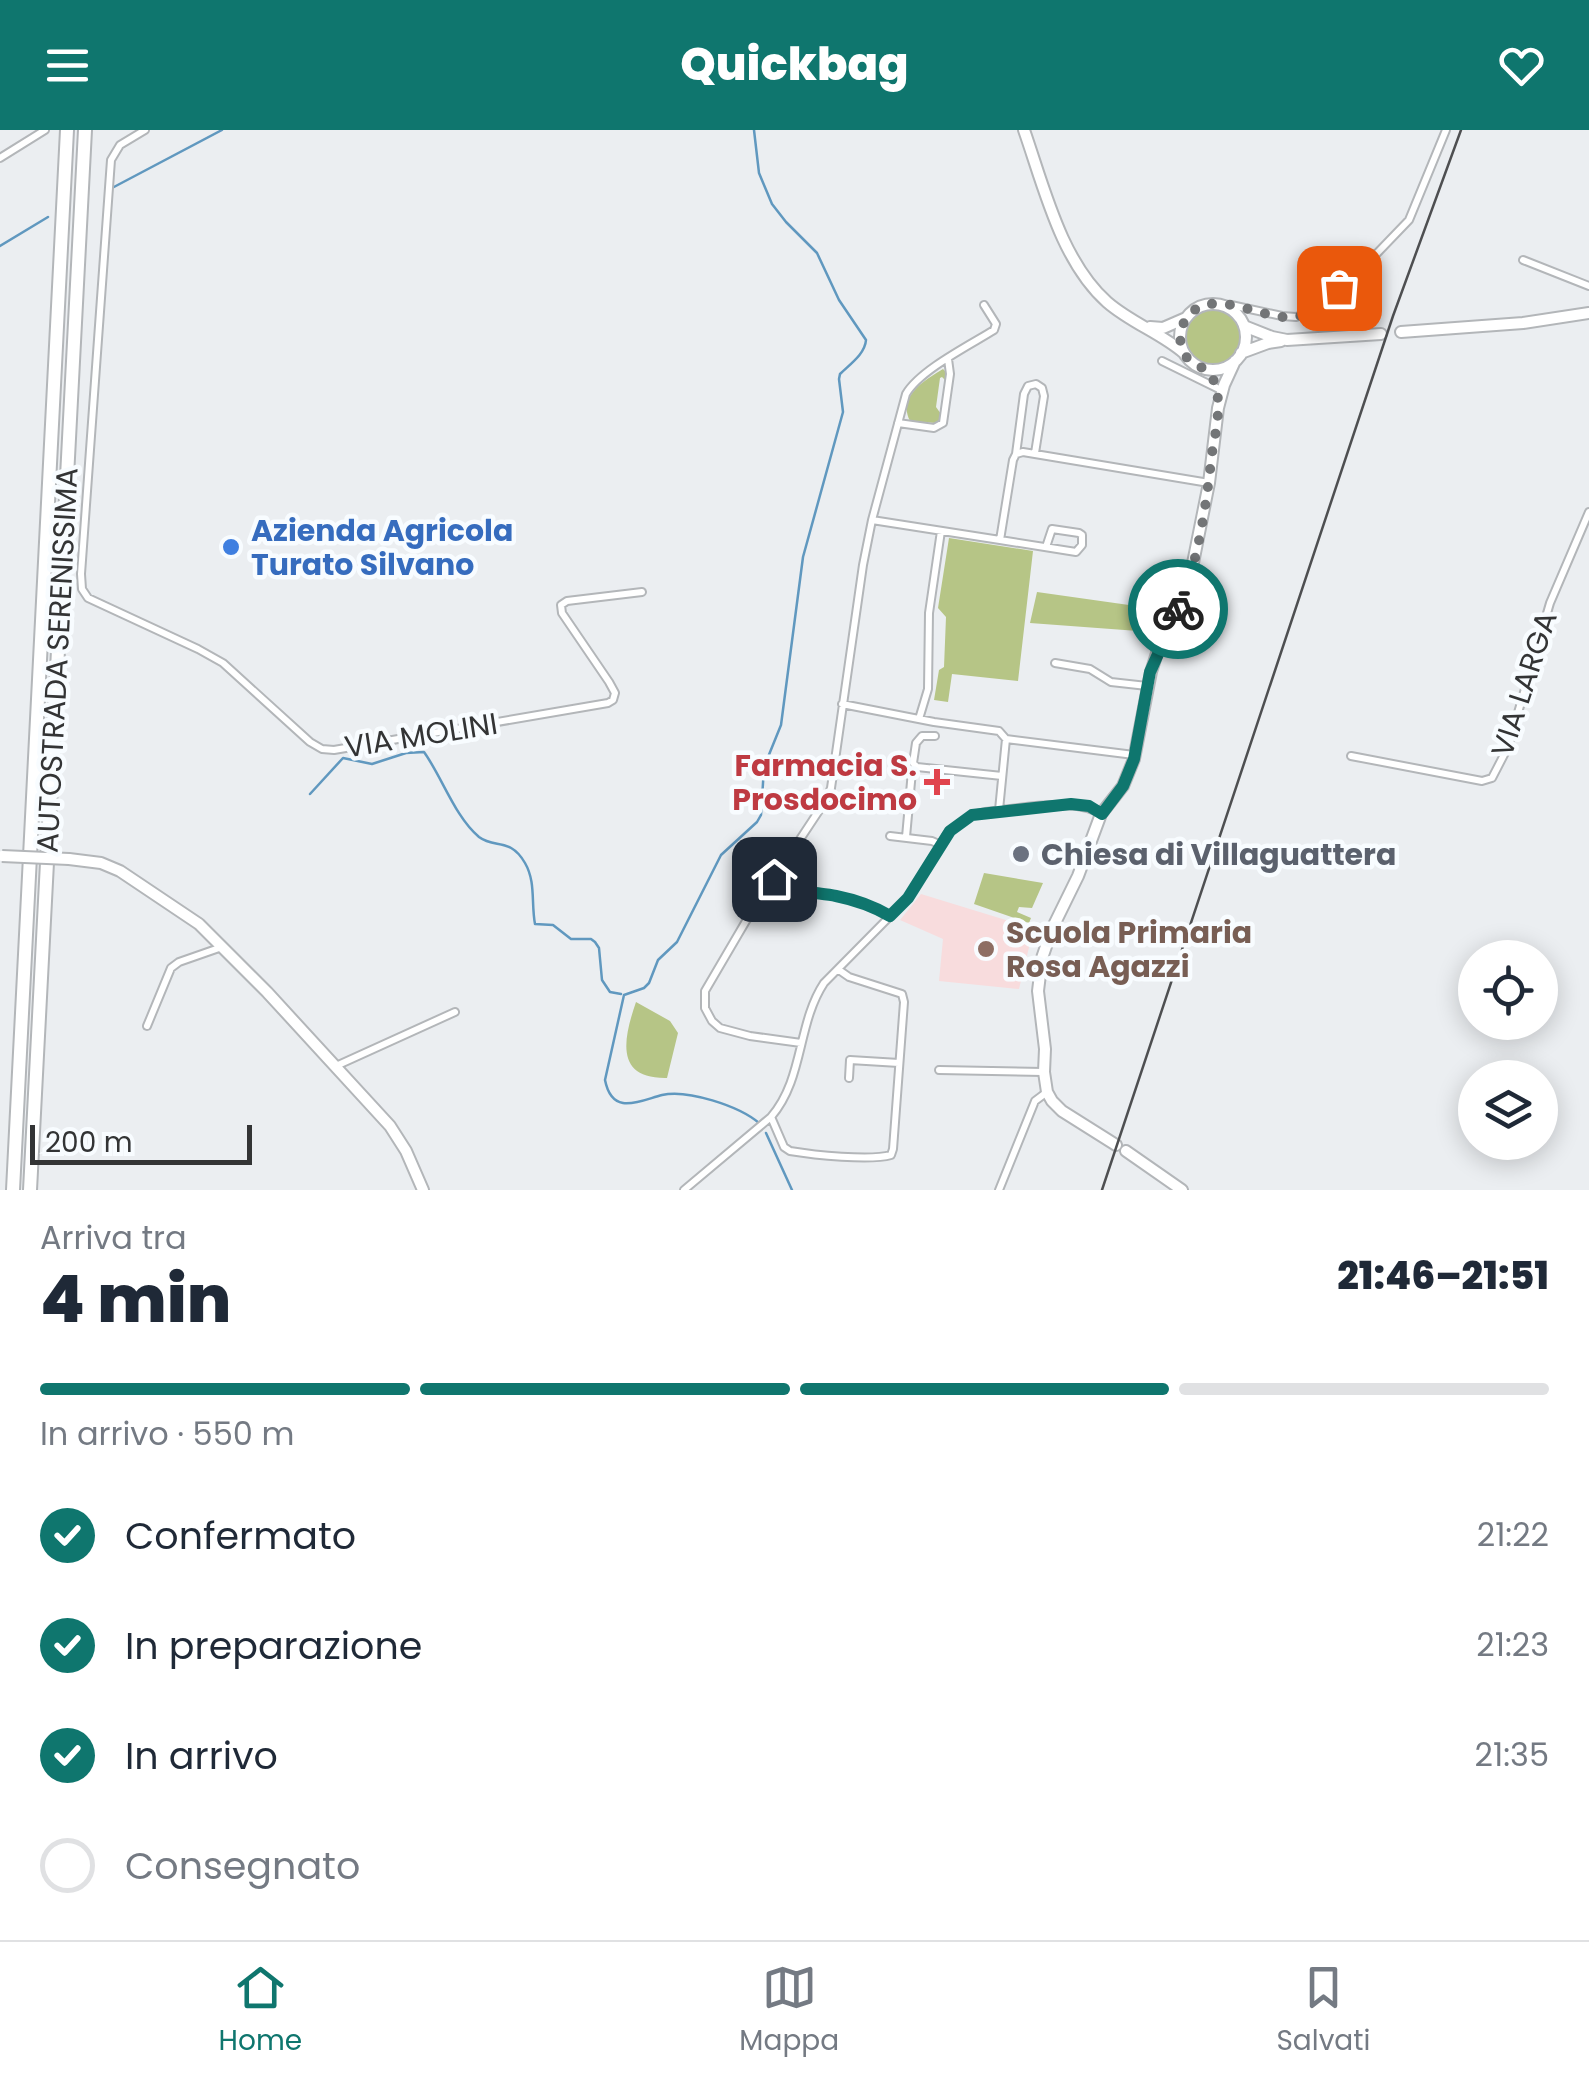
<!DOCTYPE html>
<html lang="it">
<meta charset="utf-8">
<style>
:root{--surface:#fff;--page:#f6f6f7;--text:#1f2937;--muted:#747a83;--line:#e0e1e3;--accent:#0f766e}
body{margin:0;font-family:Poppins,sans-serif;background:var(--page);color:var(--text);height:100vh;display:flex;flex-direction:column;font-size:38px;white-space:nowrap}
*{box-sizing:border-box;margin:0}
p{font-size:32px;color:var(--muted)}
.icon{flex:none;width:55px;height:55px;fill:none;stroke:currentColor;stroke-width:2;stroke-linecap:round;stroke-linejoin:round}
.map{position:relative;height:1060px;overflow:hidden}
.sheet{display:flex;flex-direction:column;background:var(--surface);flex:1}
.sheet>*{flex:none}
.fabs{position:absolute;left:1458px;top:810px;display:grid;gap:20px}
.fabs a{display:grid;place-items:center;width:100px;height:100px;border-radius:50%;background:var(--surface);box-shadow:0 5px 25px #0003;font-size:50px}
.scale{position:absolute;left:30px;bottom:25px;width:222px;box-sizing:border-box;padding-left:10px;border:5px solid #333435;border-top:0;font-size:28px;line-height:35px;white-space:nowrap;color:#333435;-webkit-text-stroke:8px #f8fcff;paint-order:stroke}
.pin{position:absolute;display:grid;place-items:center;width:85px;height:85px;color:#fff;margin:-42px;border-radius:20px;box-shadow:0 5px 15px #0006}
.courier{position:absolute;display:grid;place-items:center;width:100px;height:100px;margin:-50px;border:8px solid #0f766e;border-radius:50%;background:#fff;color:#222;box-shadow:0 2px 12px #0007}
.head em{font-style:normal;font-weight:800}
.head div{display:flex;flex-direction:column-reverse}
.head{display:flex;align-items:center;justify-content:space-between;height:170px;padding:0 40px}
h1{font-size:65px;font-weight:800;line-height:75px}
.bar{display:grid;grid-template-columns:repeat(4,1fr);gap:15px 10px;align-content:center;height:120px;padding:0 40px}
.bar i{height:12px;border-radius:8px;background:var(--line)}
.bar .active{background:var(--accent)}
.bar p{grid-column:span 4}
ol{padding:0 40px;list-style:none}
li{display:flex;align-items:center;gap:30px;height:110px}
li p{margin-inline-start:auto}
li .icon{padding:10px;border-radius:50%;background:var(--accent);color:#fff;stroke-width:4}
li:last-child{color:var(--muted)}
li i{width:55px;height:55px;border:5px solid var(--line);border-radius:50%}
header{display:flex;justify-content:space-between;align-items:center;height:130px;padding:0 40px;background:var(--accent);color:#fff;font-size:45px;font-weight:800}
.dock{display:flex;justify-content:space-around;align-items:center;height:140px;border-top:2px solid var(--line);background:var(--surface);font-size:28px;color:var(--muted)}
.dock a{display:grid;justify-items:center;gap:5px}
.dock .active{color:var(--accent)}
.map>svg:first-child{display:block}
.education{fill:#f8dcdd}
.green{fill:#b6c586}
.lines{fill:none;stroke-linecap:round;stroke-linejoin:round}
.stream{stroke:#6098bf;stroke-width:2.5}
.street-casing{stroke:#b3b6b9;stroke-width:10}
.secondary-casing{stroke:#b3b6b9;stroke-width:14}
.highway-casing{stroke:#b3b6b9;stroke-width:16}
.street{stroke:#fff;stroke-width:6}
.secondary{stroke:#fff;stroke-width:10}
.highway{stroke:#fff;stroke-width:12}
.rail{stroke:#4e4f51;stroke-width:2.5}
.secondary-bridge-casing{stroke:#b3b6b9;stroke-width:14;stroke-linecap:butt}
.secondary-bridge{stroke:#fff;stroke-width:10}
.done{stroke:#737577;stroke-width:10;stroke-dasharray:0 18}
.route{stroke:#0f766e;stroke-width:12}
.shop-dot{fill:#3f7fe0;stroke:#f8fcff;stroke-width:4}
.health-dot{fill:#e0444e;stroke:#f8fcff;stroke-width:4}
.worship-dot{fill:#6b7280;stroke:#f8fcff;stroke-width:4}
.education-dot{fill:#8d6e63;stroke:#f8fcff;stroke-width:4}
.labels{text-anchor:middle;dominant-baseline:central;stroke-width:9;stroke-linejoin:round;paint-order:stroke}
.shop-label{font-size:30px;font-weight:bold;fill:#366cbe;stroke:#f8fcff;text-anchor:start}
.street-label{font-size:30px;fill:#333435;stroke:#f8fcff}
.health-label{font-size:30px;font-weight:bold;fill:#be3a42;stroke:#f8fcff;text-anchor:end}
.worship-label{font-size:30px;font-weight:bold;fill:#5b616d;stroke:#f8fcff;text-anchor:start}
.education-label{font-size:30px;font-weight:bold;fill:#785e54;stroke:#f8fcff;text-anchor:start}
</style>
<header><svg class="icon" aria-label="menu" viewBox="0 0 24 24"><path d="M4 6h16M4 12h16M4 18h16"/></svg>Quickbag<svg class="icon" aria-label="heart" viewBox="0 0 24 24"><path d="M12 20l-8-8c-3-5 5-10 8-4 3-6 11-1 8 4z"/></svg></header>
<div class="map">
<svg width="1589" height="1060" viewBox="0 0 1589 1060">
<rect width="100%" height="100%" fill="#ebeef1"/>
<path class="education" d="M921 764 1038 800 1036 805 1033 804 1031 809 1019 859 939 851 943 809 900 790Z"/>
<path class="green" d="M1185 207a28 28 0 1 1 56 0a28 28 0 1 1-56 0Z
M943 239 946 242V251L942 247 940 248 936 277 941 284V289L935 293 910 291C897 266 925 250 943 239Z
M949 408 1033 421 1018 551 952 544 948 572 934 570 939 540 944 537 946 487 938 478Z
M1037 462 1143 477 1138 501 1030 493Z
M984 743 1043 753 1032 778 1019 777 1017 782 1031 788 1029 793 974 774Z
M636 872 670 891 678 903 667 948C615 949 623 910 636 872Z"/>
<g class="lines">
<path class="stream" d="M754 0 759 43 772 74 786 92 817 123 839 170 866 210C865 224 850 234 840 244L839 249 843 282 803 427 781 595 764 637 761 685 757 692 721 725 677 812 658 830 649 853 644 858 624 865 605 950C607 960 611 971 623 973 635 975 650 968 662 965 687 959 739 976 759 993
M112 58 222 0
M0 116 48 87
M310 664 343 628 372 634 406 623 424 622C442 647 455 687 479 707 495 719 510 707 525 733 536 752 531 773 535 794L553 795 571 809H591L595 812 599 818 602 850 610 862 621 864
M766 1003 792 1060"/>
<g class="street-casing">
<path id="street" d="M145 0 120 15 111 30 81 444 82 459 88 468 198 519 223 533 310 612 322 619 334 620 608 573 613 570 615 563 609 552 562 483 561 475 567 471 642 462
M0 28 45 0
M1523 130 1589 156
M1218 175H1231L1282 186 1296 187 1308 183 1359 142 1409 90 1446 0
M1162 231 1223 261
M898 293 934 298 943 293 950 244 948 229
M1016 324 1024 264 1028 256 1036 254 1042 258 1044 266 1035 323
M872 390 1000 410 1013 330 1016 324 1023 322 1209 353
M1000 410 1076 422 1082 415V405L1079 403 1052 399 1046 417
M1055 533 1090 539 1111 552 1147 556
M842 574 934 592 999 601 1006 609 999 680
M919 589 928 559 929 483 941 401
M1006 609 1134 625
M1351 626 1482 651 1492 648 1508 617 1550 473 1589 382
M917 637 913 633 916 613 922 606H935
M890 706 932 711 941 715
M906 707 912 641 917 637 1002 646
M773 749C786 760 804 760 820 763 845 768 868 772 889 786
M147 896 171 838 179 832 222 817
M801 913 750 906 720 898 712 891 705 878V861L746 791 826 670 831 658 863 435 872 390 906 264C920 240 970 215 994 200L996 194 984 175
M336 936 455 882
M939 940 1043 942
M849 948 850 930 899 933
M771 987 784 1017 790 1021C814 1025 870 1031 891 1025L893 1019 904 872 902 864 849 847 839 840
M684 1060 771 987C804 949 797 894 824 853L908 768 949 701 972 685 985 682C1014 679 1076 667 1100 684
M999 1060 1035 971 1047 962"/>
</g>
<g class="secondary-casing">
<path id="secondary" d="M1024 0C1044 57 1061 131 1107 172 1131 193 1161 203 1184 223
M1180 207a33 33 0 1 1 66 0a33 33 0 1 1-66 0Z
M1244 196 1272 207 1287 210 1381 204
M1150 197 1163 198 1186 188
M1401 202 1523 193 1589 183
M1241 223 1268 213 1281 211
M69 729 101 733 120 741 199 794 267 862 390 996 406 1021 423 1060
M1116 1015 1062 981 1052 971 1047 962 1044 942 1045 919 1038 861 1042 828 1052 799 1078 746 1101 684 1123 656 1134 629 1151 542 1157 523 1180 474 1192 438 1209 353 1218 278 1224 255 1235 231
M1126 1021 1182 1060"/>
</g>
<g class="highway-casing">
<path id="highway" d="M13 1060 67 0
M30 1060 85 0"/>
</g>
<use href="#street" class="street"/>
<use href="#secondary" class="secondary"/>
<use href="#highway" class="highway"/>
<path class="rail" d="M1102 1060 1393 186 1461 0"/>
<g class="secondary-bridge-casing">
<path id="secondary-bridge" d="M2 726 69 729"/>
</g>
<use href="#secondary-bridge" class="secondary-bridge"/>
</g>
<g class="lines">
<path class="done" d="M1178 479C1199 431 1206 375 1212 323 1215 306 1219 287 1218 270 1217 260 1215 249 1208 242 1203 237 1195 235 1189 230 1176 217 1178 194 1192 182 1219 159 1264 191 1295 187 1311 185 1327 168 1339 158"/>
<path class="route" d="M774 749C790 763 816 762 836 766 856 770 873 776 890 786L908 768 950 701 972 685 1071 674 1089 676 1102 684 1123 656 1134 629 1150 542 1178 479"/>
</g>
<circle class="shop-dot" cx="231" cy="417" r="10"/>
<path class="health-dot" d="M932 637h10v10h10v10h-10v10h-10v-10h-10v-10h10z"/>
<circle class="worship-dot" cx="1021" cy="724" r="10"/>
<circle class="education-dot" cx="986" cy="819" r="10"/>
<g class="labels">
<g class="shop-label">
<text x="251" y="400">Azienda Agricola<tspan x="251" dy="34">Turato Silvano</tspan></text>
</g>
<g class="street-label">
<text transform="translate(57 530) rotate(-87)">AUTOSTRADA SERENISSIMA</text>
<text transform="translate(1524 554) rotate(-72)">VIA LARGA</text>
<text transform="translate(421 605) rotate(-9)">VIA MOLINI</text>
</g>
<g class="health-label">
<text x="917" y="635">Farmacia S.<tspan x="917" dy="34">Prosdocimo</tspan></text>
</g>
<g class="worship-label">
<text x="1041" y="724">Chiesa di Villaguattera</text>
</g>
<g class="education-label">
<text x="1006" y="802">Scuola Primaria<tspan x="1006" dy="34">Rosa Agazzi</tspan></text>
</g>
</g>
</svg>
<div class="fabs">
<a><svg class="icon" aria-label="locate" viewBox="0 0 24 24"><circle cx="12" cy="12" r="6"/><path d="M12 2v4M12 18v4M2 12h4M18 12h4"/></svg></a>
<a><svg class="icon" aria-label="layers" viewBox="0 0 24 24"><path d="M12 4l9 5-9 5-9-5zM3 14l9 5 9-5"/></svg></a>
</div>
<div class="scale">200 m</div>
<div class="pin" style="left:1339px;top:158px;background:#ea580c"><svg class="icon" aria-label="bag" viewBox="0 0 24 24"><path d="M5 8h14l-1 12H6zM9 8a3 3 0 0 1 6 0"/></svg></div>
<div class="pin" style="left:774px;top:749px;background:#1f2937"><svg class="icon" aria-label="home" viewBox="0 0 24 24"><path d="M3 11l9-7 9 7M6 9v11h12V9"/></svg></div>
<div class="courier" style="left:1178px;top:479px"><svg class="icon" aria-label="bike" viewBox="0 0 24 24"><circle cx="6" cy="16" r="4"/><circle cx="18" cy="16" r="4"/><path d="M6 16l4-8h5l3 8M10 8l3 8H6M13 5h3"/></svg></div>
</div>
<section class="sheet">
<div class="head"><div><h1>4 min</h1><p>Arriva tra</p></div><em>21:46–21:51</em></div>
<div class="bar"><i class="active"></i><i class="active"></i><i class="active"></i><i></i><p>In arrivo · 550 m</p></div>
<ol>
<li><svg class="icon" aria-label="check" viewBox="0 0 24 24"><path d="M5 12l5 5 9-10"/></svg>Confermato<p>21:22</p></li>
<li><svg class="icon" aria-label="check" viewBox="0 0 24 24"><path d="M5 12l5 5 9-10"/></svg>In preparazione<p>21:23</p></li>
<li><svg class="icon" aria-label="check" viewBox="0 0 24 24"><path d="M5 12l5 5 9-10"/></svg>In arrivo<p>21:35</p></li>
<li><i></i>Consegnato</li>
</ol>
</section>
<nav class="dock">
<a class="active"><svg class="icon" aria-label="home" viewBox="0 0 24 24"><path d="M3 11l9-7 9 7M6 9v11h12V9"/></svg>Home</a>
<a><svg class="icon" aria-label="map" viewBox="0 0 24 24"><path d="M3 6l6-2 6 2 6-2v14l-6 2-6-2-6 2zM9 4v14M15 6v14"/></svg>Mappa</a>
<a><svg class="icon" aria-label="saved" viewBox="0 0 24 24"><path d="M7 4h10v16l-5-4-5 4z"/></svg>Salvati</a>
</nav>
